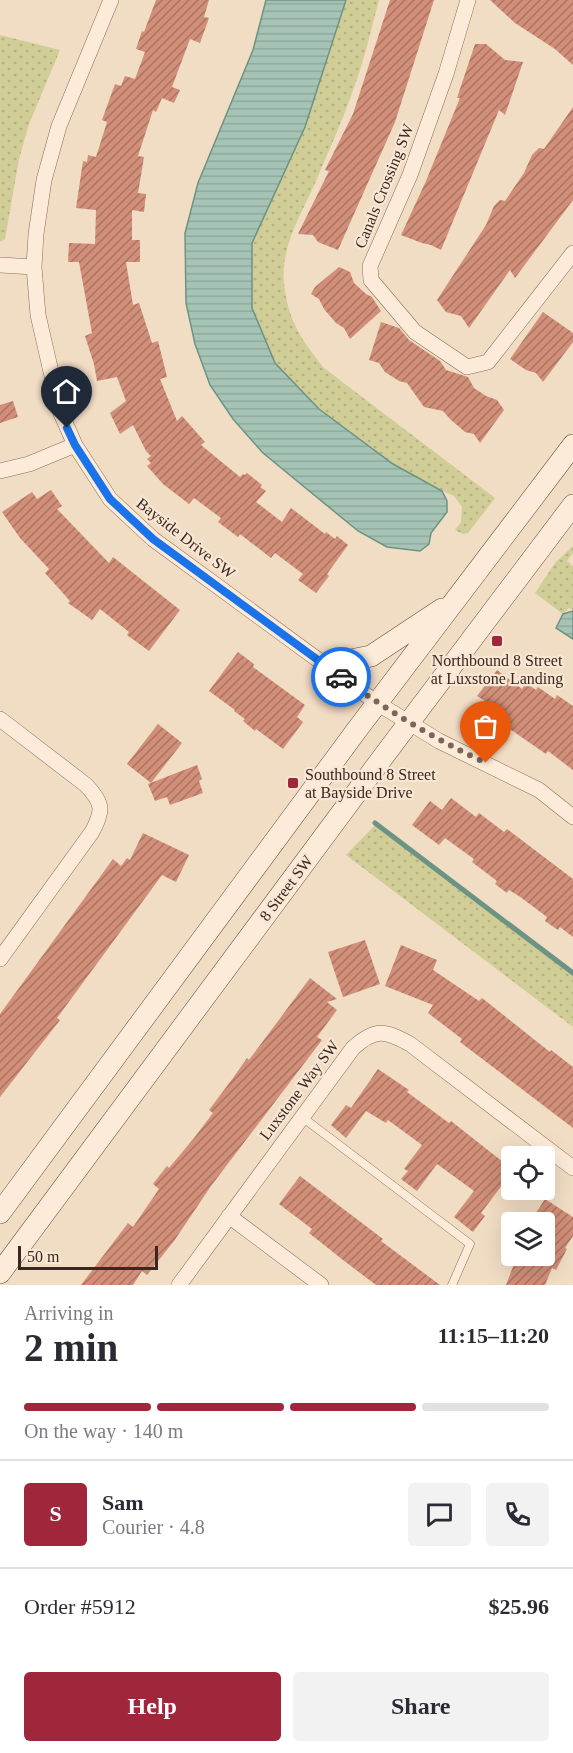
<!DOCTYPE html>
<meta charset="utf-8">
<style>
:root{--surface:#fff;--page:#f2f2f3;--text:#2b2b33;--muted:#7c7c81;--line:#e1e1e2;--accent:#9f263b}
body{margin:0;font-family:"Times New Roman",serif;background:var(--page);color:var(--text);height:100vh;display:flex;flex-direction:column;font-size:22px;white-space:nowrap}
*{box-sizing:border-box;margin:0}
p{font-size:20px;color:var(--muted)}
.icon{flex:none;width:33px;height:33px;fill:none;stroke:currentColor;stroke-width:2;stroke-linecap:round;stroke-linejoin:round}
.map{position:relative;height:1285px;overflow:hidden}
.drawer{display:flex;flex-direction:column;background:var(--surface);flex:1}
.drawer>*{flex:none}
.tools{position:absolute;left:501px;top:1146px;display:grid;gap:12px}
.tools a{display:grid;place-items:center;width:54px;height:54px;border-radius:6px;background:var(--surface);box-shadow:0 6px 24px #0002;font-size:30px}
.scale{position:absolute;left:18px;bottom:15px;width:140px;box-sizing:border-box;padding-left:6px;border:3px solid #3c271e;border-top:0;font-size:16px;line-height:21px;white-space:nowrap;color:#3c271e;-webkit-text-stroke:4px #f8e7d4;paint-order:stroke}
.pin{position:absolute;display:grid;place-items:center;width:51px;height:51px;color:#fff;margin:-62px -26px;border-radius:50% 50% 50% 0;rotate:-45deg;box-shadow:0 0 6px #0007}
.pin .icon{rotate:45deg}
.courier{position:absolute;display:grid;place-items:center;width:60px;height:60px;margin:-30px;border:4px solid #1a73e8;border-radius:50%;background:#fff;color:#222;box-shadow:0 2px 8px #0007}
.head em{font-style:normal;font-weight:800}
.head div{display:flex;flex-direction:column-reverse}
.head{display:flex;align-items:center;justify-content:space-between;height:102px;padding:0 24px}
h1{font-size:39px;font-weight:800;line-height:45px}
.bar{display:grid;grid-template-columns:repeat(4,1fr);gap:9px 6px;align-content:center;height:72px;padding:0 24px}
.bar i{height:8px;border-radius:4px;background:var(--line)}
.bar .active{background:var(--accent)}
.bar p{grid-column:span 4}
.line{display:flex;align-items:center;gap:15px;padding:0 24px;border-top:2px solid var(--line)}
.line div{flex:1}
.round{display:grid;place-items:center;flex:none;width:63px;height:63px;border-radius:6px;background:var(--page)}
.button{display:flex;gap:12px;margin-top:auto;padding:12px 24px}
.button a{flex:1;height:69px;border-radius:6px;background:var(--accent);color:#fff;font-size:24px;font-weight:800;line-height:69px;text-align:center}
.button a+a{background:var(--page);color:var(--text)}
.map>svg:first-child{display:block}
.grass{fill:url(#grass-dots)}
.water{fill:url(#water-rules);stroke:#6c9383;stroke-width:1.5}
.lines{fill:none;stroke-linecap:round;stroke-linejoin:round}
.stream{stroke:#6c9383;stroke-width:5}
.building{fill:url(#building-hatch)}
.lane-casing{stroke:#8d6c59;stroke-width:9}
.street-casing{stroke:#8d6c59;stroke-width:16}
.secondary-casing{stroke:#6e4d3c;stroke-width:22}
.lane{stroke:#fbebd8;stroke-width:8}
.street{stroke:#fbebd8;stroke-width:15}
.secondary{stroke:#fbebd8;stroke-width:21}
.done{stroke:#7b6658;stroke-width:6;stroke-dasharray:0 10.8}
.route{stroke:#1a73e8;stroke-width:8}
.poi-dot{fill:#9f263b;stroke:#f8e7d4;stroke-width:2}
.labels{text-anchor:middle;dominant-baseline:central;stroke-width:4.5;stroke-linejoin:round;paint-order:stroke}
.street-label{font-size:16px;fill:#3c271e;stroke:#f8e7d4}
.poi-label{font-size:16px;fill:#3c271e;stroke:#f8e7d4}
</style>
<div class="map">
<svg width="573" height="1285" viewBox="0 0 573 1285">
<defs>
<pattern id="grass-dots" width="8" height="8" patternUnits="userSpaceOnUse" patternTransform="scale(1.5)"><rect width="8" height="8" fill="#d0cd97"/><path d="M2 2h.1M6 6h.1" fill="none" stroke="#b4b082" stroke-width="1.8" stroke-linecap="round"/></pattern>
<pattern id="water-rules" width="6" height="5" patternUnits="userSpaceOnUse" patternTransform="scale(1.5)"><rect width="6" height="5" fill="#a6c4b6"/><path d="M0 2.5h6" fill="none" stroke="#90a89c"/></pattern>
<pattern id="building-hatch" width="6" height="6" patternUnits="userSpaceOnUse" patternTransform="scale(1.5)"><rect width="6" height="6" fill="#d18e78"/><path d="M-1 1l2-2M0 6l6-6M5 7l2-2" fill="none" stroke="#ab7462"/></pattern>
</defs>
<rect width="100%" height="100%" fill="#f1dcc4"/>
<path class="grass" d="M346 0H379C372 26 366 53 357 79 346 112 332 144 318 176 304 211 280 244 284 283 288 321 301 339 324 368L495 498 468 533 463 534 455 530 461 522 462 507 454 496 423 482 393 464 319 409 275 363 252 308V243L305 127Z
M0 35 60 50 29 124 19 159 5 239 0 242Z
M573 546V553L567 561 573 566V610L569 608 563 614 535 593 555 563Z
M377 823 573 972V1027L346 855Z"/>
<path class="water" d="M266 0H346L305 127 252 243V308L275 363 319 409 393 464 442 491 447 501V512L431 533 429 544 420 551 387 547 358 531 263 453 233 419 210 385 195 344 186 303 185 233 198 183 253 50Z
M573 611V639L556 628 563 614Z"/>
<g class="lines">
<path class="stream" d="M375 823 573 973"/>
</g>
<path class="building" d="M156 0H209L204 17 209 18 200 43 190 39 172 87 180 90 174 103 162 98 156 112 153 110 138 156 144 157 138 193 146 194 144 212 132 210V240H140V262H126L133 305 139 303 152 343 158 341 167 377 160 379 177 421 182 416 205 442 201 445 240 477 243 474 245 475 247 473 262 485 260 487 266 491 256 502 282 522 291 508 325 534 326 532 335 539 337 536 348 545 327 574 329 576 316 593 298 580 303 574 275 553 271 558 240 534 238 537 218 522 221 518 194 498 189 504 163 484 147 466 151 463 147 459 151 456 146 451 133 425 120 434 110 413 126 401 117 377 97 381 94 364 85 336 92 333 79 262H68L69 243 95 244 96 210 76 208 83 161 87 162 88 155 96 157 107 122 102 120 115 84 121 86 125 76 135 79 145 52 136 49 142 31 144 32Z
M390 0H434L395 122 338 250 318 242 313 235 298 234 329 171 325 170 353 114Z
M490 0H573V65L555 49 515 23Z
M475 44H486L505 60 523 62 505 115 499 110 441 250 431 245 422 243 401 235 426 181 460 98H457Z
M573 107V200L515 278 510 270 469 328 461 316 446 312 437 300 486 225 494 206 500 200 505 201 524 173 532 155 539 148 544 149Z
M339 267 350 272 354 283 366 294 372 297 381 311 350 339 344 328 336 323 324 309 319 299 311 294 315 287Z
M543 312 573 333V342L543 382 536 373 526 370 510 359Z
M381 322 399 328 409 340 440 361 446 370 468 377 474 388 486 396 497 400 504 410 480 443 474 434 465 432 450 419 443 411 424 407 407 383 399 381 385 372 379 363 369 360Z
M13 401 18 417 0 423V405Z
M51 490 62 506 57 509 109 563 113 557 180 610 149 651 127 635 129 632 100 609 92 620 68 603 70 601 45 573 49 569 20 538 2 512 32 492 37 499Z
M238 652 254 664 253 667 305 705 297 717 303 722 283 749 256 729 255 731 243 721 245 719 234 711 235 710 209 691Z
M497 670 522 689 526 683 536 690 538 687 555 699 557 695 573 706V770L548 751 546 754 494 718 489 725 475 714 485 701 477 696Z
M158 724 182 743 151 783 127 764Z
M197 765 202 779 199 781 203 793 170 805 167 797 155 801 148 784Z
M451 798 476 817 479 813 504 832 507 829 573 879V937L560 927 558 930 545 921 547 917 519 896 509 890 507 893 495 884 497 881 472 862 474 859 445 838 439 845 412 825 430 801 442 810Z
M143 833 189 855 176 882 162 875 57 1018 60 1020 0 1097V1014L113 859 121 866 127 858 130 860Z
M365 940 380 984 343 997 328 952Z
M401 945 437 960 433 970 479 1001 482 998 550 1052 551 1050 573 1067V1128L460 1042 462 1039 428 1013 433 1005 385 986Z
M310 978 337 999 327 1002 337 1010 317 1037 322 1040 211 1186 174 1241 147 1275 142 1271 133 1285H81L128 1223 133 1227 159 1189 153 1184 167 1166 169 1168 194 1138 213 1113 209 1110 233 1078 247 1058 249 1060Z
M378 1069 409 1090 407 1092 449 1123 451 1121 512 1169V1172L481 1213 485 1216 473 1232 454 1217 474 1191 437 1164 417 1191 401 1179 408 1171 404 1169 422 1145 388 1120 386 1123 366 1111 346 1138 331 1125 346 1105 351 1108Z
M300 1176 383 1239 381 1241 440 1285H376L343 1260 309 1233 312 1229 279 1204Z
M545 1199 573 1217V1236L565 1248 567 1249 556 1270 552 1268 545 1285H506L517 1256H544V1222H530Z"/>
<g class="lines">
<g class="lane-casing">
<path id="lane" d="M302 1117 470 1244 452 1285"/>
</g>
<g class="street-casing">
<path id="street" d="M111 0 59 126 44 180 36 234 34 267 38 315 60 411 75 445 110 499 153 539 377 703 439 741 539 790 573 817
M468 0 446 74 410 175 370 266 371 280 415 332 467 367 488 362 573 253
M0 265 34 267
M0 471 29 464 75 445
M0 719 86 785C103 803 104 810 92 832L0 959
M229 1216 321 1285
M179 1285 353 1048C375 1028 385 1030 410 1044L573 1168"/>
</g>
<g class="secondary-casing">
<path id="secondary" d="M325 665 371 656 442 609
M0 1213 359 727 573 445
M0 1273 380 761 573 505"/>
</g>
<use href="#lane" class="lane"/>
<use href="#street" class="street"/>
<use href="#secondary" class="secondary"/>
</g>
<g class="lines">
<path class="done" d="M341 677C388 711 433 738 486 763"/>
<path class="route" d="M67 428 75 445 110 499 153 539 341 677"/>
</g>
<g class="poi-dot">
<rect x="491" y="635" width="12" height="12" rx="3"/>
<rect x="287" y="777" width="12" height="12" rx="3"/>
</g>
<g class="labels">
<g class="street-label">
<text transform="translate(384 186) rotate(-68)">Canals Crossing SW</text>
<text transform="translate(186 538) rotate(38)">Bayside Drive SW</text>
<text transform="translate(286 888) rotate(-53)">8 Street SW</text>
<text transform="translate(299 1090) rotate(-53)">Luxstone Way SW</text>
</g>
<g class="poi-label">
<text x="497" y="660">Northbound 8 Street<tspan x="497" dy="18">at Luxstone Landing</tspan></text>
<text x="305" y="774" text-anchor="start">Southbound 8 Street<tspan x="305" dy="18">at Bayside Drive</tspan></text>
</g>
</g>
</svg>
<div class="tools">
<a><svg class="icon" aria-label="locate" viewBox="0 0 24 24"><circle cx="12" cy="12" r="6"/><path d="M12 2v4M12 18v4M2 12h4M18 12h4"/></svg></a>
<a><svg class="icon" aria-label="layers" viewBox="0 0 24 24"><path d="M12 4l9 5-9 5-9-5zM3 14l9 5 9-5"/></svg></a>
</div>
<div class="scale">50 m</div>
<div class="pin" style="left:486px;top:763px;background:#ea580c"><svg class="icon" aria-label="bag" viewBox="0 0 24 24"><path d="M5 8h14l-1 12H6zM9 8a3 3 0 0 1 6 0"/></svg></div>
<div class="pin" style="left:67px;top:428px;background:#1f2937"><svg class="icon" aria-label="home" viewBox="0 0 24 24"><path d="M3 11l9-7 9 7M6 9v11h12V9"/></svg></div>
<div class="courier" style="left:341px;top:677px"><svg class="icon" aria-label="car" viewBox="0 0 24 24"><path d="M5 17H2v-5l4-1 3-4h7l3 4 3 1v5h-3M9 17h6M6 11h13"/><circle cx="7" cy="17" r="2"/><circle cx="17" cy="17" r="2"/></svg></div>
</div>
<section class="drawer">
<div class="head"><div><h1>2 min</h1><p>Arriving in</p></div><em>11:15–11:20</em></div>
<div class="bar"><i class="active"></i><i class="active"></i><i class="active"></i><i></i><p>On the way · 140 m</p></div>
<div class="line" style="height:108px"><b class="round" style="background:var(--accent);color:#fff">S</b><div><b>Sam</b><p>Courier · 4.8</p></div><a class="round"><svg class="icon" aria-label="chat" viewBox="0 0 24 24"><path d="M4 5h16v11H9l-5 4z"/></svg></a><a class="round"><svg class="icon" aria-label="phone" viewBox="0 0 24 24"><path d="M5 4h4l2 5-3 2q2 4 5 5l2-3 5 2v4C11 20 4 13 5 4z"/></svg></a></div>
<div class="line" style="height:78px"><div>Order #5912</div><b>$25.96</b></div>
<div class="button"><a>Help</a><a>Share</a></div>
</section>
